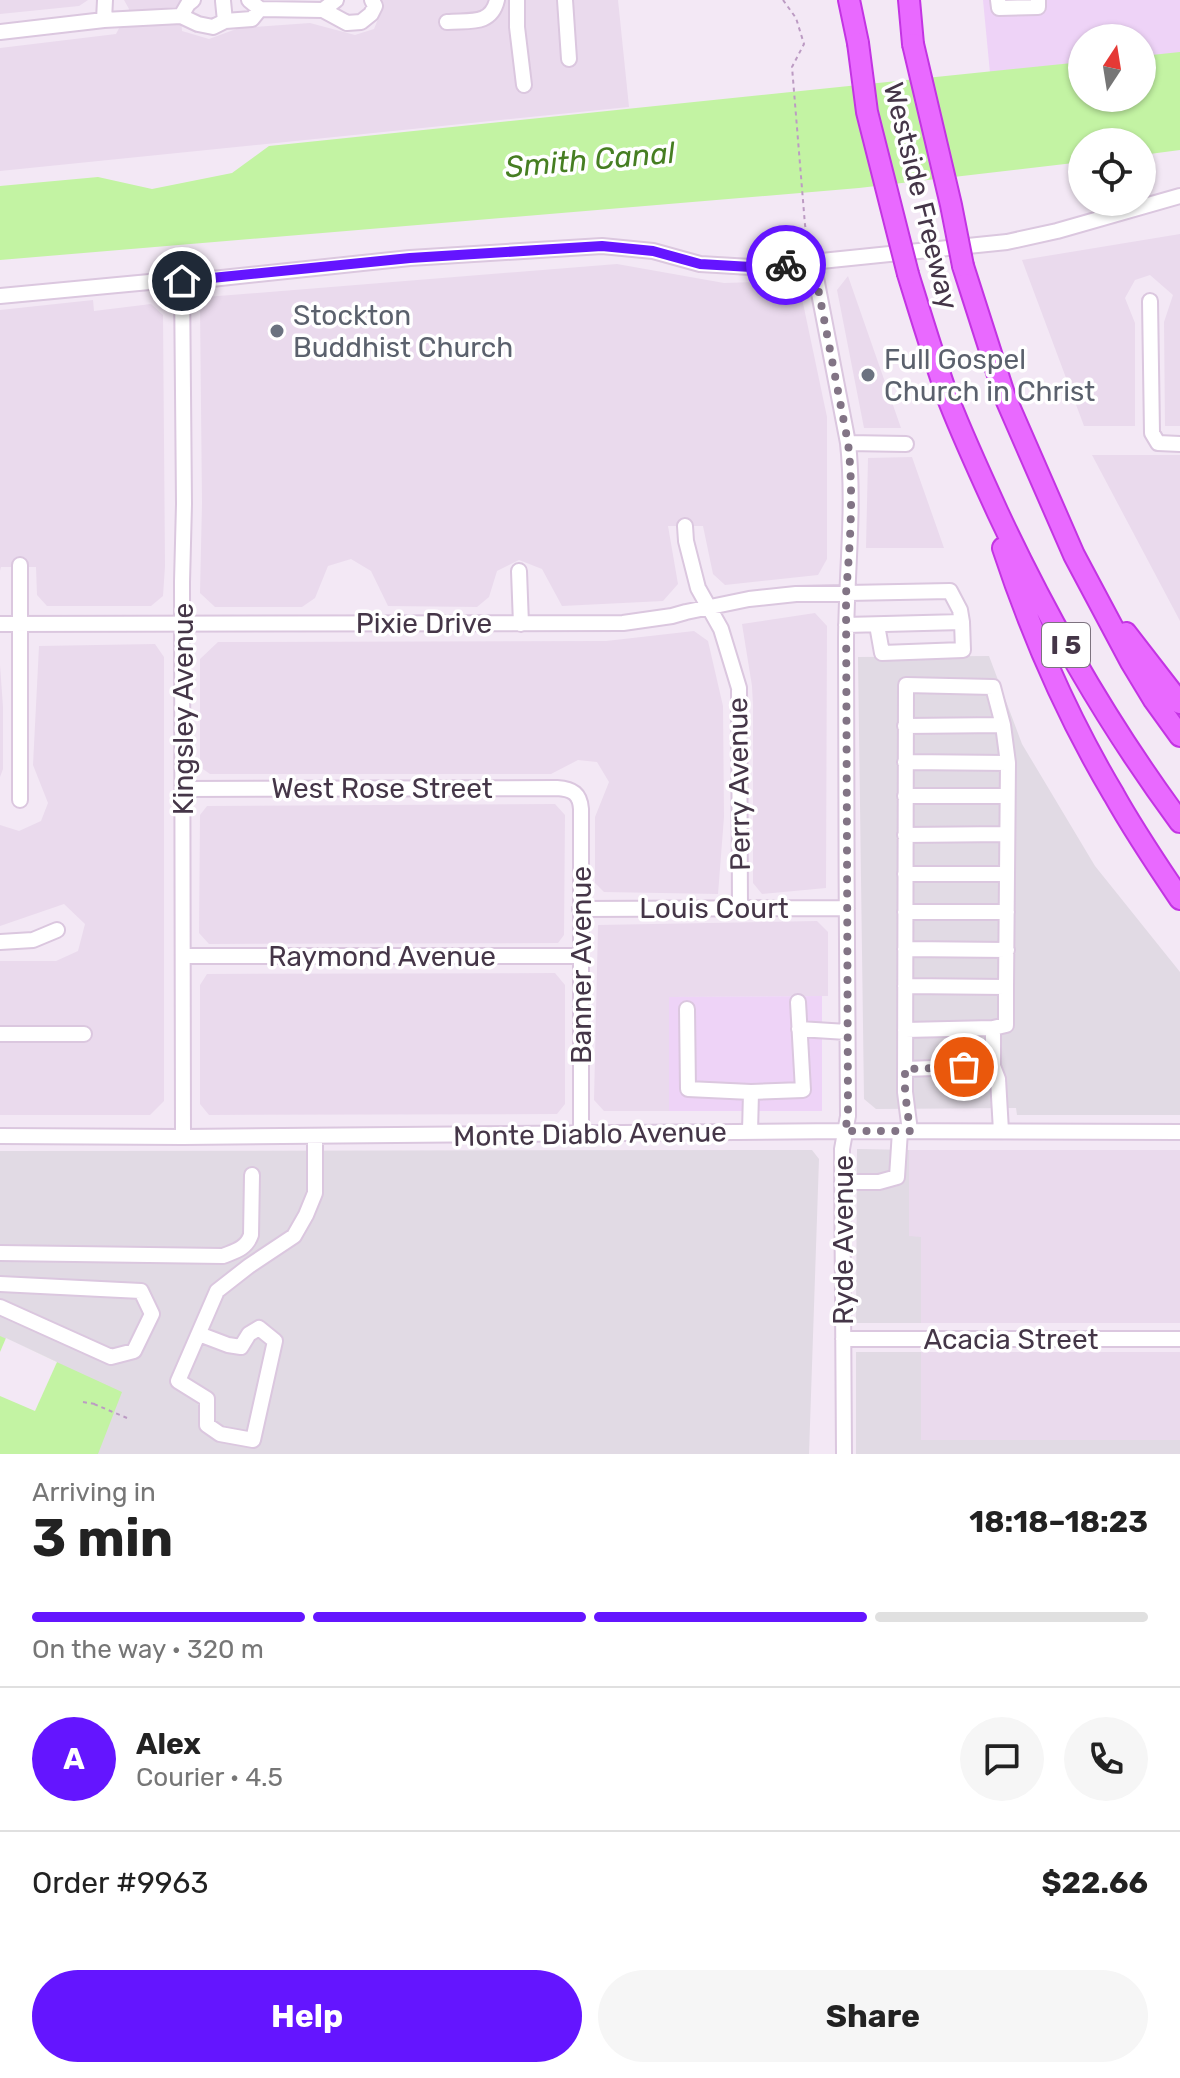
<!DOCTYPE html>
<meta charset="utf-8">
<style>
:root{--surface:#fff;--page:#f6f6f6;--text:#222;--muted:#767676;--line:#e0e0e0;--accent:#6415ff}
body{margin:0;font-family:Rubik,sans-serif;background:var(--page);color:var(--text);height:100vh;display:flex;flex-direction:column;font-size:30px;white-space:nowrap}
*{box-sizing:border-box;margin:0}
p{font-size:26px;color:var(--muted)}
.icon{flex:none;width:44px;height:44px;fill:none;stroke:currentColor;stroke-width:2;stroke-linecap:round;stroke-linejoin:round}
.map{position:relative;height:1454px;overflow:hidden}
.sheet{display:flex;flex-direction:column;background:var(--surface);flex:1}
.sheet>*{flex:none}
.needle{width:52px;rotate:12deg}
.fabs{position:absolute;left:1068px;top:24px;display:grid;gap:16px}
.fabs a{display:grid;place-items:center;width:88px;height:88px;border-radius:50%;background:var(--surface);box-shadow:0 2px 6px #0004;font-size:40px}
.pin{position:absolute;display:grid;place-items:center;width:68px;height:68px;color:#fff;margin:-34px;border:4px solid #fff;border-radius:50%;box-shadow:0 2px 8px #0007}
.courier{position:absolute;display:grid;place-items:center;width:80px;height:80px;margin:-40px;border:6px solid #6415ff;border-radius:50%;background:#fff;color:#222;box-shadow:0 2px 10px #0007}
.overview em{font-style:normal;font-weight:700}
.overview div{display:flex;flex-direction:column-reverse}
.overview{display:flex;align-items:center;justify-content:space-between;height:136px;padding:0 32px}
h1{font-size:52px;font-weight:700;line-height:60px}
.bar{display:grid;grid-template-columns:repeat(4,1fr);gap:12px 8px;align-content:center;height:96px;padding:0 32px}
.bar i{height:10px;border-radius:6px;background:var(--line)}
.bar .active{background:var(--accent)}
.bar p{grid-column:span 4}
.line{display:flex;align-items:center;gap:20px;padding:0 32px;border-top:2px solid var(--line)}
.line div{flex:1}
.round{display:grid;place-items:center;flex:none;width:84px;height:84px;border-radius:42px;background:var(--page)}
.action{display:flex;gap:16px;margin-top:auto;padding:16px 32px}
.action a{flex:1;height:92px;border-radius:48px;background:var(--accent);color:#fff;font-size:32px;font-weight:700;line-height:92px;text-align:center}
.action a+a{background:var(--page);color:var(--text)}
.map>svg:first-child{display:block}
.residential{fill:#eadaed}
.commercial{fill:#eed3f7}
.industrial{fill:#e1dae4}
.water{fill:#c3f3a3}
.pier{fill:#f3e8f5}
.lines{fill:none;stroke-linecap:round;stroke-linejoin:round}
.minor-casing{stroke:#dbc7df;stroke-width:18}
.highway-casing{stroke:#c334e3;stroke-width:24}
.path{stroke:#bc9bc3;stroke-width:2;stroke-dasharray:4 4;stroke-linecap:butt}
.minor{stroke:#fff;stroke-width:14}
.highway{stroke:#e969ff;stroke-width:20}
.highway-bridge-casing{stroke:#c334e3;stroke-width:24;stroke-linecap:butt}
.highway-bridge{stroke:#e969ff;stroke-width:20}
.done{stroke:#827485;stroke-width:8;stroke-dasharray:0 14.4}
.route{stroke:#6415ff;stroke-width:10}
.worship-dot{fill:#6b7280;stroke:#fff;stroke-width:3}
.labels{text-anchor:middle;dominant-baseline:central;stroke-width:7;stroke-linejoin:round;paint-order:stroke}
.shield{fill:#fff;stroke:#7d727f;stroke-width:2}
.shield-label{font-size:26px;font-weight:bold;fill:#453648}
.street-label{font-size:28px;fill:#453648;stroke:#fff}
.worship-label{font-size:28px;fill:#5b616d;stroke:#fff;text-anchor:start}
.water-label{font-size:30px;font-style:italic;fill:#467e22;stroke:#fff}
</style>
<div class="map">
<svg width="1180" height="1454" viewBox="0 0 1180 1454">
<rect width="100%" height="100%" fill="#f3e8f5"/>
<path class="residential" d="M0 0H88L79 6 0 14Z
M124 0H180L182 31 209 39 239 28 310 23 355 35 374 29 384 4 381 0H618L629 107 0 171V48L116 34 129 9Z
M1180 234V426H1165L1164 322 1173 295 1150 275 1135 280 1125 298 1135 323V426H1084L1022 260Z
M617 264 724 283 792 281 800 289 827 417V559L818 575 725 585 713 574 703 526H668L678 584 663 601 562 606 542 569 519 560 497 571 489 597 477 607 388 606 371 571 351 559 328 566 315 598 302 607H215L200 593 202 503 200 307 206 297Z
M848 276 901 428H864L837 290Z
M93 300 94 311 151 304 163 315 165 566 163 596 151 606H47L37 595 36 567H1L0 571V310Z
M1092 455H1180V621Z
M912 457 944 548H866L868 458Z
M815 613 827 626 826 888 762 894 753 883V705L752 686 742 624Z
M694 631 708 641 723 706 724 817 718 894 604 892 595 883V817L609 782 597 762 578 760 551 774H210L200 767V659L218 642 606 641Z
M155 644 164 657V1101L150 1115H0V961H56L78 951 85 924 64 904 0 926V825L19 831 41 821 48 803 33 765 39 646Z
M0 665 3 707V769L0 777Z
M555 804 565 815 564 935 558 943 209 944 199 933 200 815 207 806Z
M817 921 828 932V996L669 997V1111H604L594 1100 598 925Z
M555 973 565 985V1104L557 1114 209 1115 200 1104V985L207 974Z
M909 1150H1180V1323H921V1237H909Z
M921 1352H1180V1440H921Z"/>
<path class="commercial" d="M983 0H1180V54L1142 58V38H1082V64L990 73Z
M822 996V1111H669V997Z"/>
<path class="industrial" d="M989 656 1022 744 1095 866 1180 972V1115H1017L1016 1108 876 1109 864 1099 858 657Z
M857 1149 909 1150V1236L921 1237V1323H856Z
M812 1150 819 1159 809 1454H0V1151Z
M856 1352H921V1440H1180V1454H856Z"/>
<path class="water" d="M1180 52V150L1142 155V142H1082V162L859 188 0 260V186L98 177 152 189 232 173 269 146 1082 62V98H1142V56Z
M0 1336 122 1392 98 1454H0Z"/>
<path class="pier" d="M6 1338 57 1362 35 1411 0 1396V1352Z"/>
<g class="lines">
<g class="minor-casing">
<path id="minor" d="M249 0 260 9 323 10 347 23 361 22 371 14 375 6 372 0
M517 0V27L524 85
M565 0 569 59
M998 0 999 8 1038 7V0
M223 1 225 21
M323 10 336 0
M181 16 188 4 193 0
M104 20 105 0
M447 22C469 20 491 26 497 0
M0 32 104 20 181 16 198 24 213 27 225 21 252 19 260 9
M813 262 848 443C855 509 846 577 846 643 846 801 847 958 848 1116L842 1149 844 1454
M182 281 184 504 182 582 183 1137
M0 296 160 281H193L410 258 602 246 653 251 700 264 751 267 782 265 1007 242 1057 231 1180 196
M1150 301 1152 433 1158 443 1180 444
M848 443 906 444
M685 526 686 541 698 588 721 629 739 688 740 908
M519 571 521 624
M0 624 623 623 672 616 686 612 749 599 796 594 950 591 960 610 962 622 846 625
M877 625 882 653 963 650 962 622
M905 726 1003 725
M905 762 1008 763
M183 789 557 788C573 789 580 794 581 809V1135
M905 796H1007
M20 800V565
M905 835 1007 834
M905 874H1007
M580 909 847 908
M905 912H1007
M0 942 33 940 57 930
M905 949 1007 950
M183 956H581
M905 986 1006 987V1025L993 1028
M687 1009 688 1089 751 1092 750 1132
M799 1029 847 1032
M905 1030 993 1028V1066
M0 1034H84
M905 1069 993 1066 998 1079 1001 1131
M751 1092 803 1090 798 1002
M910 1131 905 1092 906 685 993 687 1003 725 1008 763 1006 987
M0 1136 183 1137 845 1131 1180 1132
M842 1182H879L897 1177 900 1131
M0 1253 223 1256C235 1251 246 1249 251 1235L252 1175
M0 1284 141 1291 152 1314 134 1351 111 1357 0 1307
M199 1334 228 1345 241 1347 249 1334 259 1328 275 1341 253 1440 220 1434 207 1425V1399L178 1381 217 1291 249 1266 294 1236 306 1215 315 1193V1136
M843 1339H1180"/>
</g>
<g class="highway-casing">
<path id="highway" d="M849 0 858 43
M909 0 913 44
M963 266 1005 397 1074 555 1131 662 1154 700 1180 736
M908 274C921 316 934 359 949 401 964 439 981 476 998 513 1049 622 1109 726 1180 822
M1003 548C1031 633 1068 718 1114 795 1134 831 1157 865 1180 899
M1126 633 1180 703"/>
</g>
<path class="path" d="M783 0 796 18 804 44 792 67 805 225 810 249
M83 1402 95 1404
M94 1404 127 1418"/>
<use href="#minor" class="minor"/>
<use href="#highway" class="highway"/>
<g class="highway-bridge-casing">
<path id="highway-bridge" d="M858 43 867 112 908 274
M913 44 951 205 963 266"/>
</g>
<use href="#highway-bridge" class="highway-bridge"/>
</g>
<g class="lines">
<path class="done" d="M786 265 813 262 848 443C854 493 850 544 846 594L848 1116 845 1131H910L905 1092V1069L964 1067"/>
<path class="route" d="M182 281 410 258 602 246 653 251 700 264 751 267 786 265"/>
</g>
<g class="worship-dot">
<circle cx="277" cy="331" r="8"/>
<circle cx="868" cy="375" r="8"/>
</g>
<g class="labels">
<rect class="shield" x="1042" y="623" width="48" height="44" rx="6"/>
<g class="shield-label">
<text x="1066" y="645">I 5</text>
</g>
<g class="street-label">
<text transform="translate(921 196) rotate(76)">Westside Freeway</text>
<text x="424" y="623">Pixie Drive</text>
<text transform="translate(183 709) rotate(-90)">Kingsley Avenue</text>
<text transform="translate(739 784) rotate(-91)">Perry Avenue</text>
<text x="382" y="788">West Rose Street</text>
<text x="714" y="908">Louis Court</text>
<text x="382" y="956">Raymond Avenue</text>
<text transform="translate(581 965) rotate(-90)">Banner Avenue</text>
<text transform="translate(590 1134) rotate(-1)">Monte Diablo Avenue</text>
<text transform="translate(843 1240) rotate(-90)">Ryde Avenue</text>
<text x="1011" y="1339">Acacia Street</text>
</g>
<g class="worship-label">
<text x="293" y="315">Stockton<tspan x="293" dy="32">Buddhist Church</tspan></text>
<text x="884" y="359">Full Gospel<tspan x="884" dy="32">Church in Christ</tspan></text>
</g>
<g class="water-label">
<text transform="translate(590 160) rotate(-5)">Smith Canal</text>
</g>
</g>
</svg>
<div class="fabs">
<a><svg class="needle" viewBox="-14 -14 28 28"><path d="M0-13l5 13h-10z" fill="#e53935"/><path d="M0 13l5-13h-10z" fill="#767676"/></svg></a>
<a><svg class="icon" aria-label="locate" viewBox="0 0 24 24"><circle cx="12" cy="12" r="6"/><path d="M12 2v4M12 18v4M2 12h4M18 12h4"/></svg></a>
</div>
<div class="pin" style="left:964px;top:1067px;background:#ea580c"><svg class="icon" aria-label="bag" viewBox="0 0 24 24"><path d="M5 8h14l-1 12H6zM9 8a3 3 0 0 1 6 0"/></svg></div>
<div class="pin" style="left:182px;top:281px;background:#1f2937"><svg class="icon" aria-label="home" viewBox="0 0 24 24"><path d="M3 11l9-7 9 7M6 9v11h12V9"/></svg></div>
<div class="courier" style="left:786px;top:265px"><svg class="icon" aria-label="bike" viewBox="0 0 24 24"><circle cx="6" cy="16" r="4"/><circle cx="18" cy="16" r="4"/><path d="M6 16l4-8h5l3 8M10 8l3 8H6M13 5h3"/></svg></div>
</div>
<section class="sheet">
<div class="overview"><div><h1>3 min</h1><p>Arriving in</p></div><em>18:18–18:23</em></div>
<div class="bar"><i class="active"></i><i class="active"></i><i class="active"></i><i></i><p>On the way · 320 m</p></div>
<div class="line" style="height:144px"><b class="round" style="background:var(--accent);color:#fff">A</b><div><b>Alex</b><p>Courier · 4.5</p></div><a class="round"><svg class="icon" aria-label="chat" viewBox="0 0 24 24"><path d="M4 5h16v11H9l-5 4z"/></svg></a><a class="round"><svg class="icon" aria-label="phone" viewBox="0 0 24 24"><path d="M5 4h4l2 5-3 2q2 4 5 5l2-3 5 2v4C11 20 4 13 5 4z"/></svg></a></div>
<div class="line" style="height:104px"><div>Order #9963</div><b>$22.66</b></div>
<div class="action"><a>Help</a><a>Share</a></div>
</section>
